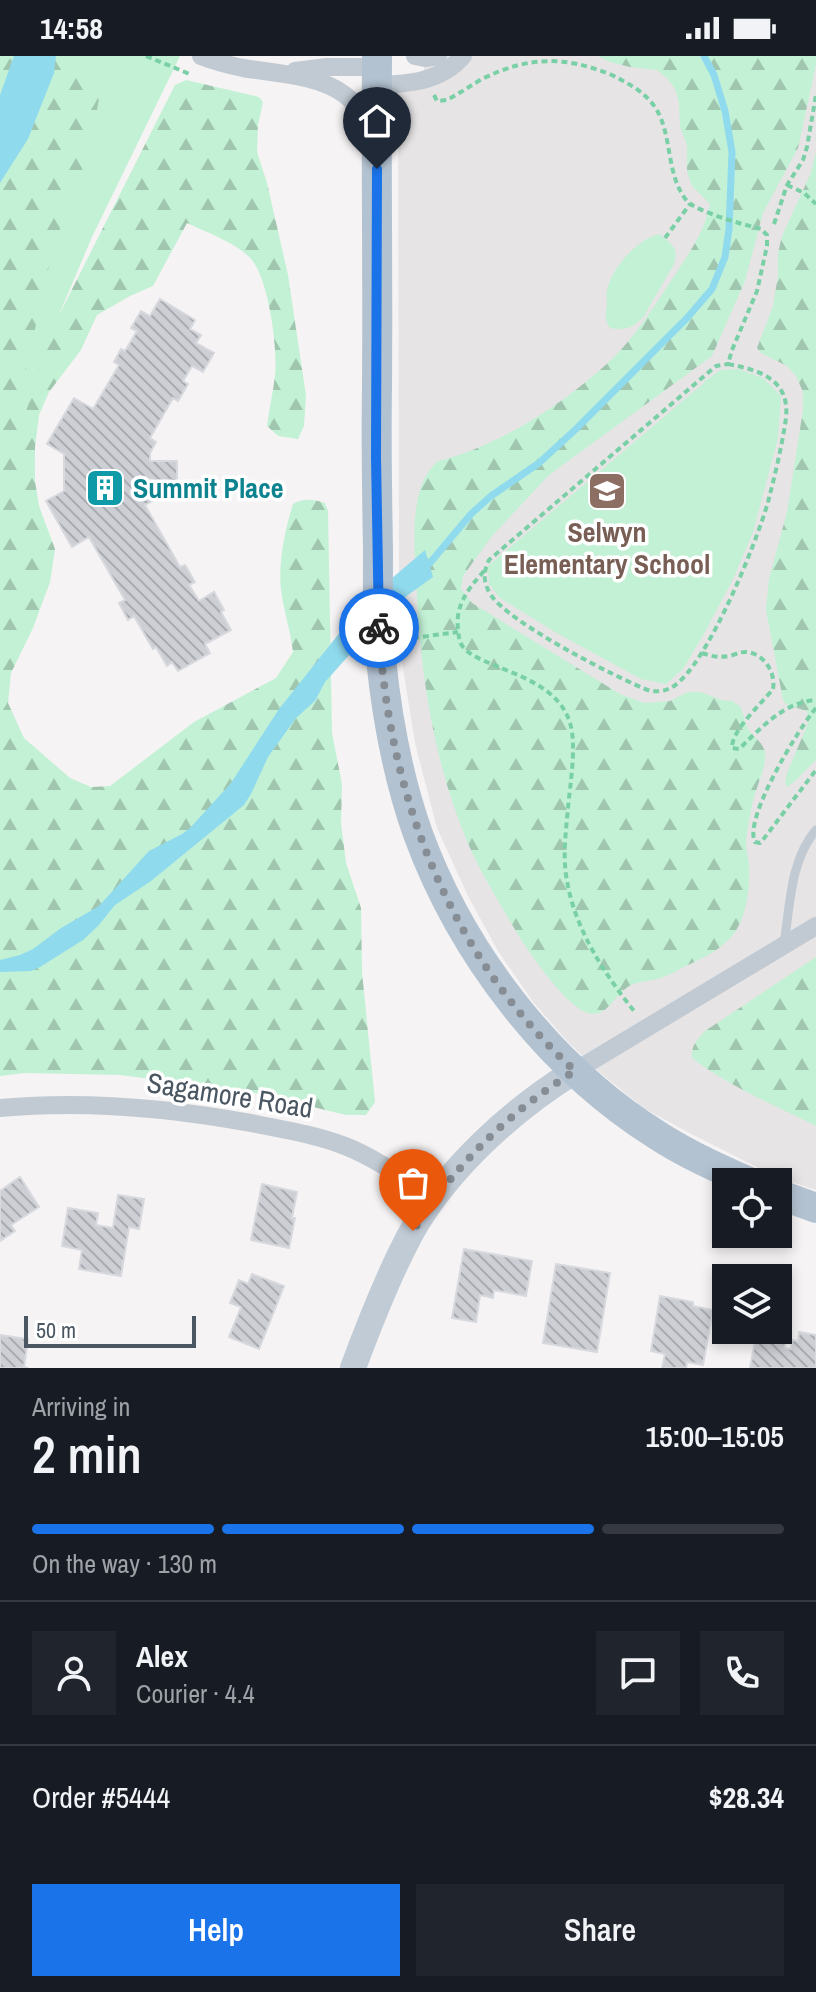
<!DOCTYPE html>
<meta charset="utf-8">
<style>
:root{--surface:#171b24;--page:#20242c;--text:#f1f3f6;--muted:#9ea1a6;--line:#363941;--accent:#1a73e8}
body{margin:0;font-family:"Archivo Narrow",sans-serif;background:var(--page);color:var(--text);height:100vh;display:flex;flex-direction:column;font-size:30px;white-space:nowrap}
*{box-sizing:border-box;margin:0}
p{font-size:26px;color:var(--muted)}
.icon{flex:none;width:44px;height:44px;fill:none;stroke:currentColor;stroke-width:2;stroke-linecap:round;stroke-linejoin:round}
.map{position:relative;height:1312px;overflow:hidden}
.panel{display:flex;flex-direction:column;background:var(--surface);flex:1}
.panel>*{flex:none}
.fabs{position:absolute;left:712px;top:1112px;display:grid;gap:16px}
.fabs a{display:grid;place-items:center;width:80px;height:80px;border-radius:0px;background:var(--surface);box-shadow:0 4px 12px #0003;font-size:40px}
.scale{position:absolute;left:24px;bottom:20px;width:172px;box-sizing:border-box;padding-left:8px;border:4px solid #4a5661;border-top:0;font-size:22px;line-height:28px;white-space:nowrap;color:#4a5661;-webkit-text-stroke:6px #fff;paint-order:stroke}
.pin{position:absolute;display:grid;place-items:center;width:68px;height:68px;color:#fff;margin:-82px -34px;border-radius:50% 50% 50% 0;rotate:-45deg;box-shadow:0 0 8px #0007}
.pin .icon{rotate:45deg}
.courier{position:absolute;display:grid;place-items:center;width:80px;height:80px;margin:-40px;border:6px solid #1a73e8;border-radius:50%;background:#fff;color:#222;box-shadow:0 2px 10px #0007}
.overview em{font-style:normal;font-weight:600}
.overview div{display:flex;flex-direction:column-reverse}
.overview{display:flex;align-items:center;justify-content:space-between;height:136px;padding:0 32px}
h1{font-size:52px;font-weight:600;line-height:60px}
.bar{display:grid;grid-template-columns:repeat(4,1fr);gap:12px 8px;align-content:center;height:96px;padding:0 32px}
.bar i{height:10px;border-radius:6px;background:var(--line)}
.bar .current{background:var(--accent)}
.bar p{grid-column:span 4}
.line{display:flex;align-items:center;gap:20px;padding:0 32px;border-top:2px solid var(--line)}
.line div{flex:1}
.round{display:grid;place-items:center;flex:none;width:84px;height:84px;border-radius:0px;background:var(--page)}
.action{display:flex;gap:16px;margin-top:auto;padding:16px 32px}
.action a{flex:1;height:92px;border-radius:0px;background:var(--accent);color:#fff;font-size:32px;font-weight:600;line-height:92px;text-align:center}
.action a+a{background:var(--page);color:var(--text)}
.status{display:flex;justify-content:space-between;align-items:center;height:56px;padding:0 40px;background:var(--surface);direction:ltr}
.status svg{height:22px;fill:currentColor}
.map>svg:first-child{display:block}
.education{fill:#e6e4e5}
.green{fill:#c3f1d5}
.forest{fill:url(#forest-firs)}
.water{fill:#90daee}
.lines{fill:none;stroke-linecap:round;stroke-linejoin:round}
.stream{stroke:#90daee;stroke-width:7}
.building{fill:url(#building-back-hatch);stroke:#d7d9de;stroke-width:2}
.path{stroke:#7ad0a6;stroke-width:4;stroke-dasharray:6 4;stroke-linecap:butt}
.lane{stroke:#c1cad2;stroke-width:9}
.street{stroke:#c1cad2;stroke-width:18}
.secondary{stroke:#c1cbd6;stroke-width:26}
.primary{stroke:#b3c2d1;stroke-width:30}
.done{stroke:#868d94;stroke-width:8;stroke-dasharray:0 14.4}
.route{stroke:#1a73e8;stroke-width:10}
.labels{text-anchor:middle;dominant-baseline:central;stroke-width:7;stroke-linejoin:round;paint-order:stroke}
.culture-label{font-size:28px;font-weight:bold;fill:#0d838f;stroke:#fff;text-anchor:start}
.education-label{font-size:28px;font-weight:bold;fill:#785e54;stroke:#fff}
.street-label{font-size:28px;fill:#4a5661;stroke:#fff}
</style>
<div class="status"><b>14:58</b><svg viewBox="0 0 49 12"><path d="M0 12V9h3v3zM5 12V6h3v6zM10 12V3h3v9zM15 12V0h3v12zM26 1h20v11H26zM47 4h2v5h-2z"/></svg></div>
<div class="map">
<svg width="816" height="1312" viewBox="0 0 816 1312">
<defs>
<pattern id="forest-firs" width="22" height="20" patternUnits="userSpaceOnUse" patternTransform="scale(2)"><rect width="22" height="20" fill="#c3f1d5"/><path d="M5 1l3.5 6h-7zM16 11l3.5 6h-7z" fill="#a0c6b0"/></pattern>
<pattern id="building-back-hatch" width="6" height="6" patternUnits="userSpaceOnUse" patternTransform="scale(2)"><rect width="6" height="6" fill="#cdcfd5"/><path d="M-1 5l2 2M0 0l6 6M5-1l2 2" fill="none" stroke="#a8abb0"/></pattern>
</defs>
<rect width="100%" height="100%" fill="#f5f3f3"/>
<path class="education" d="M424 0H816V1134L777 1121 699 1082 645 1053 599 1016 568 986 533 946 498 895 468 840 437 772 415 687 400 593 399 520 398 23 424 21Z"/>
<path class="green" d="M0 0H180L92 181 61 254 38 334 20 581Z
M659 178C670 187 680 191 674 208L644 260C635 271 625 275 610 272 604 263 606 258 607 248 607 243 606 239 607 234 612 212 636 184 659 178Z
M738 313 763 322 781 340 778 382 753 476 734 521 705 576 683 613 666 628 641 623 555 576 500 542 489 528 488 510 704 327 705 324H707L720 314Z"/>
<path class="forest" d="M0 0H79L96 21 100 36 96 60 86 104 53 192 17 354 18 383 48 281 175 29 186 24 259 41 263 46 258 69 257 96 267 127 288 219 306 340 304 370 298 383 278 380 267 370C269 353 273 337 275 320 278 294 269 225 252 204 239 188 206 176 187 167L153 230 130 240 97 259 81 294 49 336 39 359 35 391V425L39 450 55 493 50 526 33 572 11 617 8 647 24 682 70 722 91 731 110 730 194 666 276 622 293 596C291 577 285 559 282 541 277 511 284 477 293 448 303 442 314 443 325 447L328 455 332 677 342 728 341 767 346 807 361 852 362 916 375 1046 366 1059H346L251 1036 120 1019 25 1017 0 1020Z
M598 0H816V9L798 92 763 157 745 225 712 300 549 419 492 480 463 520 461 533 472 547 620 638 644 647 670 645 688 636H701L721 644 732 645 740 650C743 657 745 666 748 673 753 682 764 686 765 697 767 711 755 733 752 749 750 761 747 773 746 785 746 793 748 801 749 809 750 831 747 861 733 879 720 894 705 901 688 909 679 913 670 919 661 922 651 925 640 925 631 929 613 938 607 967 583 955 562 944 530 898 517 877 501 849 483 821 470 792 433 707 419 612 416 520 414 486 409 429 438 405 498 391 567 346 612 303 637 279 655 248 675 219 689 197 705 175 710 148L692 130 687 115V89L680 71 679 47 675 33 668 23 657 14 630 11 610 6Z
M816 96V704L795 725 787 731 785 726 787 717 809 665 807 655 787 649 783 644 766 554 769 523 787 456 803 354V336L796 320 787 310 761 297 757 292 773 250 778 219V197L782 180 810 119Z
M816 901V1070C774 1049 730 1031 692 1002 691 989 697 984 705 975Z"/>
<path class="water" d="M14 0H56L54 17 28 83 0 127V39Z
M425 494 433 521 397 547 385 559 325 626 315 645 296 662 268 701 251 738 244 749 151 825 115 849 98 870 83 884 40 911 31 915 0 916V904L20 899 33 893 61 872 99 850 149 795 182 778 190 772 231 727 279 653 349 565 384 529Z"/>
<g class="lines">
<path class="stream" d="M429 508 471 458 491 440 539 407 576 373 687 262 712 233 725 201 729 173 732 96 725 55 714 19 704 0"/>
</g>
<path class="building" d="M160 243 195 264 190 273 201 279 196 287 214 297 203 316 192 310 183 325 188 328 178 345 173 342 150 382 156 386 150 397V405H177V429H147V436L152 445 145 449 180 511 185 509 195 526 189 529 199 545 214 536 224 554 221 556 231 574 205 588 210 597 178 615 172 606 167 610 156 591 153 593 134 560 128 564 119 547 125 544 89 481 72 491 46 445 64 435V398L47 388 74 342 93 353 119 309 114 306 121 293 125 295 137 275 131 272 141 255 150 260Z
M20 1121 39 1151 11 1169 15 1175 0 1185V1135Z
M262 1128 297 1136 292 1162H295L289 1192 251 1184Z
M118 1139 144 1143 139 1173 129 1171 121 1220 79 1213 82 1194 62 1190 68 1152 98 1157 96 1169 113 1172Z
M464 1193 532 1205 526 1240 494 1234 493 1242 480 1239 476 1266 452 1262Z
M556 1208 610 1217 597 1296 543 1287Z
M252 1218 284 1230 259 1293 229 1281 241 1251 230 1247 239 1224 248 1228Z
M660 1240 693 1246V1250L713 1254 703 1309 687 1306 686 1312H662L665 1298 651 1295Z
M799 1276 816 1279V1312H750L756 1279 786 1284 784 1292 791 1293 792 1284 798 1285Z
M0 1279 28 1283 24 1311 28 1312H0Z"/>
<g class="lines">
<path class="path" d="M146 0 192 19
M434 39 437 45 447 44C459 38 471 29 484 22 530 0 565 0 612 19 631 29 649 38 659 58 672 85 667 121 687 145 697 156 745 169 761 173L767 179V190L757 235 732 294 728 308
M787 129 804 137 816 148
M774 168 787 129 803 104 807 91 816 39
M665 182 690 148
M728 308C759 314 790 323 786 362 782 390 775 419 768 446 756 488 708 607 674 630 666 635 659 636 650 635 617 622 509 567 491 539 483 527 483 516 489 504L716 310Z
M484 515C468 533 455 549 458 574 459 581 459 586 463 591 470 599 480 603 489 607 519 620 559 631 570 667 577 689 570 729 568 752 566 774 563 797 566 819 573 870 603 916 634 955
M413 582 458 576
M702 597C713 601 721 602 733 599 738 597 740 596 746 596 764 597 776 617 773 633 762 647 731 675 732 692L739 693C761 672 784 646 816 644
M816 652C799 672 743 763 755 786L760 787 762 785 816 714"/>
<path class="lane" d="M784 888C790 851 790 804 816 774"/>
<path class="street" d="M201 0C214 5 229 9 243 12 274 17 320 19 345 39 359 49 365 65 370 81
M415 0 425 2 438 0
M295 15 327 11H377
M377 29C408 28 441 26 463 0
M575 1015 816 870
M0 1052C85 1044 172 1052 256 1068 286 1074 317 1079 345 1090 378 1103 405 1124 434 1143"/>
<path class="secondary" d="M353 1312C370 1266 388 1220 411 1177 448 1112 512 1054 575 1015"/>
<path class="primary" d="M377 0C376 111 378 222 377 333 376 387 377 440 378 494 378 530 377 567 381 603 387 662 398 722 418 778 462 898 549 1011 657 1079 686 1098 718 1112 749 1126
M778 1138 816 1152"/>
</g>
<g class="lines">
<path class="done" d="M379 572C388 739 450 901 575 1015 510 1055 454 1110 413 1175"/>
<path class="route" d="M377 113 376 401 379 572"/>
</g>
<defs>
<g id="building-square" transform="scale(2)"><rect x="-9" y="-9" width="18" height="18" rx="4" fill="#0f9aa8" stroke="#fff"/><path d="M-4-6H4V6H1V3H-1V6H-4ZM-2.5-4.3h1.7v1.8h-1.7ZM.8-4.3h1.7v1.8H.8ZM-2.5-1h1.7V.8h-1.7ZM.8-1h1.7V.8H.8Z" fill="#fff"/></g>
<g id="school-square" transform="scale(2)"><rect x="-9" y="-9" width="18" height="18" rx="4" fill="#8d6e63" stroke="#fff"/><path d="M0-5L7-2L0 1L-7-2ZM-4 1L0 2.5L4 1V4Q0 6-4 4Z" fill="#fff"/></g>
</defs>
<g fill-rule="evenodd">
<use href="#building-square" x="105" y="432"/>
<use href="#school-square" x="607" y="435"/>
</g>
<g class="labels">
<g class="culture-label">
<text x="133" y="432">Summit Place</text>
</g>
<g class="education-label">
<text x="607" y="476">Selwyn<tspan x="607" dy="32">Elementary School</tspan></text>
</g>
<g class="street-label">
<text transform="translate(230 1039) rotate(9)">Sagamore Road</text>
</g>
</g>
</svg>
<div class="fabs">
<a><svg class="icon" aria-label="locate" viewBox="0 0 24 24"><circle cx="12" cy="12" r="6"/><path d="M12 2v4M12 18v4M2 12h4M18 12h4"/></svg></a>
<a><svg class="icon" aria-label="layers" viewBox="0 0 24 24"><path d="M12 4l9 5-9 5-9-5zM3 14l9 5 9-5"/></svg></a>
</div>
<div class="scale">50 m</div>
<div class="pin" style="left:413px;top:1175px;background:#ea580c"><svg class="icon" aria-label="bag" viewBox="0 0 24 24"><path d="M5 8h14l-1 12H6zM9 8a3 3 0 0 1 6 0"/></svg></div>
<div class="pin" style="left:377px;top:113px;background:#1f2937"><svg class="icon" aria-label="home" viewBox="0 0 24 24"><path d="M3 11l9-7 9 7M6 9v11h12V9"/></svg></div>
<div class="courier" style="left:379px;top:572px"><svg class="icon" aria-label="bike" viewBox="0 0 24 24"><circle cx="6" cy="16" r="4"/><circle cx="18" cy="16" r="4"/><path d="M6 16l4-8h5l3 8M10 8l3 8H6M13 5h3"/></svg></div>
</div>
<section class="panel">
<div class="overview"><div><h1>2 min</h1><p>Arriving in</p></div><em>15:00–15:05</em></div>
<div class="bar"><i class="current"></i><i class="current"></i><i class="current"></i><i></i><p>On the way · 130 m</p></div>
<div class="line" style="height:144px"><a class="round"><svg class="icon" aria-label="person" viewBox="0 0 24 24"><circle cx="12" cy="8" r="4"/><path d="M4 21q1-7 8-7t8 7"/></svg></a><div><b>Alex</b><p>Courier · 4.4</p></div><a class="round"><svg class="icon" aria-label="chat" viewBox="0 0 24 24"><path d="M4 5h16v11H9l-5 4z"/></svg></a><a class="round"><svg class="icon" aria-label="phone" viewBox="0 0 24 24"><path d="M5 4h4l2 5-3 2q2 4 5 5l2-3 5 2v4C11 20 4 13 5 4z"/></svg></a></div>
<div class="line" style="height:104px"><div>Order #5444</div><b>$28.34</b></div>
<div class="action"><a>Help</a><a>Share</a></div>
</section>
